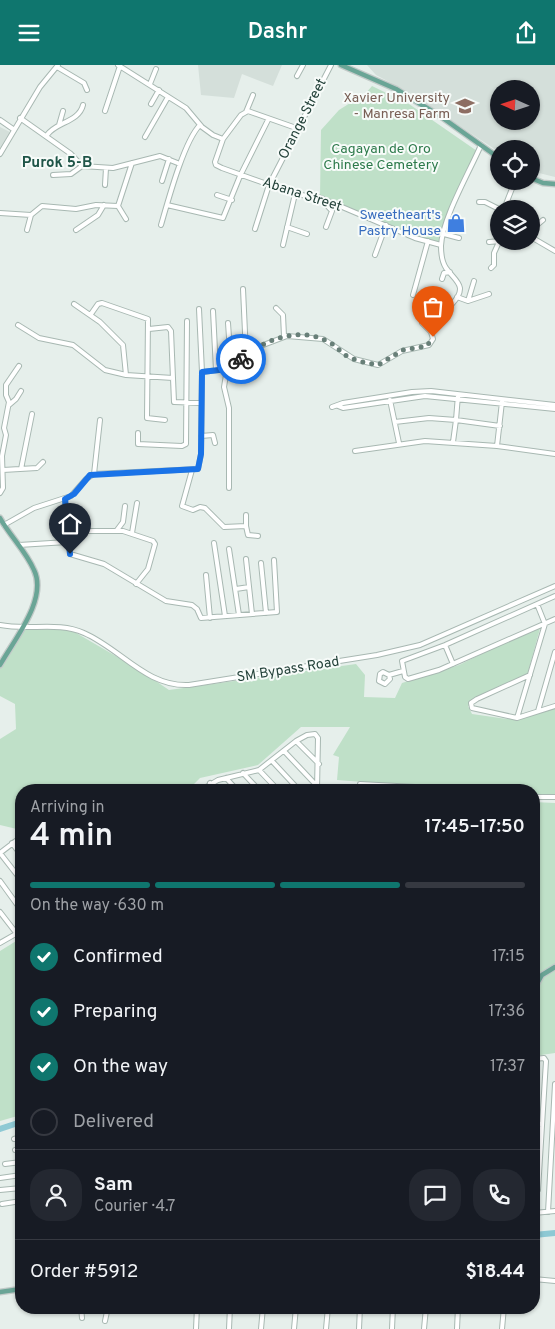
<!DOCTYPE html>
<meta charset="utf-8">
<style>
:root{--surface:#171b24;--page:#242831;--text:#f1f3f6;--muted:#9ea1a6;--line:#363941;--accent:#0f766e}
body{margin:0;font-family:Overpass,sans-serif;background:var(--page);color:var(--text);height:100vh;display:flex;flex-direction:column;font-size:19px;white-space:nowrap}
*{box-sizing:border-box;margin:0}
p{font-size:16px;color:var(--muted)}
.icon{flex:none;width:28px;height:28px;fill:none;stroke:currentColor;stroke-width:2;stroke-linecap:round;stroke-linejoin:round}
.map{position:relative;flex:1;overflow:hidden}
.sheet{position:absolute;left:15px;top:719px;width:525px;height:530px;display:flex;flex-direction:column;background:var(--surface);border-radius:20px;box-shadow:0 1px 4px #0004}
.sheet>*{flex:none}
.needle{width:32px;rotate:273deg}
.fabs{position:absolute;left:490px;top:15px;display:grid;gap:10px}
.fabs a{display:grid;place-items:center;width:50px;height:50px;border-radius:50%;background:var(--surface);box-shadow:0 1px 4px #0004;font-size:25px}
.pin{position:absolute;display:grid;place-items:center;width:42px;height:42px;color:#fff;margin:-51px -21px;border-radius:50% 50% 50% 0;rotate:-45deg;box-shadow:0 0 5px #0007}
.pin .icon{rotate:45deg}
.courier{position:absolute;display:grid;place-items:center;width:50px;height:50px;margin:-25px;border:4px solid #1a73e8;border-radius:50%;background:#fff;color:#222;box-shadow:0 1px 6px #0007}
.overview em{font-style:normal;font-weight:600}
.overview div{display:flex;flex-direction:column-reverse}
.overview{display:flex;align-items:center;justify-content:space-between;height:85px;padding:0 15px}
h1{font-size:32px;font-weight:600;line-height:38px}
.bar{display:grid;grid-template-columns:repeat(4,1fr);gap:8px 5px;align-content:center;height:60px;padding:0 15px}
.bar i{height:6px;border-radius:4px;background:var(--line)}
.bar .active{background:var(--accent)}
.bar p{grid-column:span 4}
.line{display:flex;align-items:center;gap:12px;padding:0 15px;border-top:1px solid var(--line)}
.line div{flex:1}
.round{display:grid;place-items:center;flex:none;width:52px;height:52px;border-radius:20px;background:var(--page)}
ol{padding:0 15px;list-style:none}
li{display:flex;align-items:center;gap:15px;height:55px}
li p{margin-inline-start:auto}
li .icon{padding:5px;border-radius:50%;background:var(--accent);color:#fff;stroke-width:4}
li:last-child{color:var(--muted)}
li i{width:28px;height:28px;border:2px solid var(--line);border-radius:50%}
header{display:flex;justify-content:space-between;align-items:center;height:65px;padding:0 15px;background:var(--accent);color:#fff;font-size:22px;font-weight:600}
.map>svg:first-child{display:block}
.built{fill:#d4dfda;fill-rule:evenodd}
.green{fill:#bfe0c8}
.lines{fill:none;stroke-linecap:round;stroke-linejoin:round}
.river{stroke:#8ec9d4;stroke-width:6}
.minor-casing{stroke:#a8b8b2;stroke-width:6}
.major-casing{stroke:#c2cac8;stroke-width:7}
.minor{stroke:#fff;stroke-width:4}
.major{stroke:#6aa596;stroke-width:4.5}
.done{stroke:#687f78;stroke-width:5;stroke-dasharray:0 9}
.route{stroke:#1a73e8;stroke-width:6}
.labels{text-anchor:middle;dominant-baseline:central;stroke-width:4;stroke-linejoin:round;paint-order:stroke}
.education-label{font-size:14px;fill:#785e54;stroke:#f7fbf9;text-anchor:end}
.street-label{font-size:14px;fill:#24423a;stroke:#f7fbf9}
.park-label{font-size:14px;fill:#2d7a4b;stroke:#f7fbf9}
.shop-label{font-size:14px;fill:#366cbe;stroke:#f7fbf9;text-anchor:end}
.neighbourhood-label{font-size:15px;font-weight:bold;fill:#1f5548;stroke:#f7fbf9}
</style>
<header><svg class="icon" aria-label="menu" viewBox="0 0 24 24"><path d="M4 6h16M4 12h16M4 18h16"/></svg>Dashr<svg class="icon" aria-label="share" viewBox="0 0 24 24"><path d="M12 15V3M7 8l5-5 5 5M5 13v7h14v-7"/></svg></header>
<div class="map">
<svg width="555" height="1264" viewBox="0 0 555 1264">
<rect width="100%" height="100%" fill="#e6efeb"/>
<path class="built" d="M198 0H282L273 21 242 9 234 33 201 30Z
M367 0H555V112L531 106V84H499V87L408 27 376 10ZM499 24H531V56H499Z
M0 62 10 67 0 88Z"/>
<path class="green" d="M372 21 409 39 477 86 455 133 440 179 415 173 320 131 321 65 339 45 366 28Z
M541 560 527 611 468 641 472 649 507 654 555 643V730H534V725H466L337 715 339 692 333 690 350 662H301L258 700 200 713 188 725H21V765L0 760V674L16 664 15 639 0 631V599L21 565 66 562 138 604 169 625 356 599 365 610 364 632 395 633 402 618 459 600Z
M534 737 555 738V988L534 991Z
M21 873V1050L0 1056V886Z"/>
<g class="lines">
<path class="river" d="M0 1064 21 1057
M534 1170 555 1168"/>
<g class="minor-casing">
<path id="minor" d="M118 0 186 43 202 62 213 70 223 74 241 50 248 46 299 64
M57 2 84 18 87 25
M297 11 303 0
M150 19 156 4
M151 39 159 25
M105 46 120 1
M246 47 253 30
M20 53 71 89 82 101 113 103 160 91 180 99
M0 55 13 64
M59 60 63 46
M47 70C56 57 79 57 83 40
M145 72 168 32
M223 74 215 97 216 100 222 103 295 129 321 133 415 173 441 180
M0 89 40 22 58 0
M53 110 71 109 82 101
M162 116 169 94
M105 120 106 103
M217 130 232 135
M320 133 332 146 326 162
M479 137H485L499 144
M167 140 223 153 240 111 268 55
M504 144 515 116
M0 148 31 150 42 141 76 144 96 140 118 141
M126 154 118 141 132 98
M161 160C168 136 184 76 200 60
M287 162 307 169
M255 164 269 120 331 0
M27 165 31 150
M76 165 98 150 104 140
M531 165 543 155
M444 169 459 173
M531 172 555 186
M489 177 500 176
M283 180 295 129
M375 190 386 160
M491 203 494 200V188L499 177
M442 214 444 208 450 207
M243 224 246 289
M413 230 428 176
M457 232 468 236 474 216
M468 236 489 229
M74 239 100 257 123 280 126 310 173 313
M276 243 283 250 284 271
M213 246 216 305
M91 249 98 239 102 238 148 254 147 353 165 355
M228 258 231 301
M18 260 39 273 73 280 105 305 126 310
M149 264 168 262 171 266 174 337 201 338
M227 304 224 322 229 343V423
M202 307 227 304 258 282 287 271 323 274 354 294 378 300 402 286 429 280 433 274 431 267 422 258 423 249 431 242 452 239C469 221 455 216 446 203 442 197 441 188 441 181 442 154 470 106 481 80
M390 335 399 378
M502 337 497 381 555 389
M9 340 16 334 21 326
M338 341 343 343 425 331 555 344
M332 342 343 338 412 327 431 326 555 340
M395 357 429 353 456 355 458 330
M138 368V379L182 381 186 379 187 256
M201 371 213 370 215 378
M453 377 456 355 500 361
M355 386 425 376 497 381
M21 404 32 349
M3 405 37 403 43 397
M192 405 182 441 193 445 200 442 205 443 224 462 246 461V450
M94 409 100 355
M0 428 3 423 2 391 6 370 4 363 9 337 6 330V320L19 301
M65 434 70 489 104 499 166 536 192 540 197 544 201 553 277 547 274 495
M4 460 34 443 71 431 86 414 94 409 198 404 201 389 202 307 199 244
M246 461 248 470 258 471
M117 465 123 457 125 441
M68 466H123L153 476 155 479 148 504 136 519
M132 468 137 438
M214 478 225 551
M19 480 67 477
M229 484 239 550
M246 494 252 549
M261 498 266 548
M206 510 210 553
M236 524 249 522
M555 531 445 580 402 596 405 612 408 614 439 605 555 554
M0 560C28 566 58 556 84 568 121 584 146 622 189 620L377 590 420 580 555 521
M445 580 453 599
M389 610 390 614 385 619 379 616 380 609 383 607 389 610 403 606
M530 610 477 634 471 638 472 643 517 653 545 559 537 539
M538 646 555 587
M517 653 555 641
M296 676 319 699
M284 686 317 721
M272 696 299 725
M259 705 278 725
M243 708 259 725
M226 713 237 725
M210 718 216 725
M360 719 470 725
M201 725 218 715 259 705 296 676 307 670 315 669 318 673 317 725
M534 732H555
M12 778 21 790
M0 788 21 815
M0 788 21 772
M0 816 21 845
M0 847 17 869
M0 878 21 866
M534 994 544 993 546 996 538 1125 534 1128
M534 1059 542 1060
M14 1074 21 1072
M15 1085 21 1084
M5 1099 21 1097
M0 1113 21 1110
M0 1125 21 1123
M2 1139 21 1136
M548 1147 555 1019
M534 1148 555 1146
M534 1214 555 1216
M81 1242 82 1253
M105 1256 108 1242
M196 1264 197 1242
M229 1264 230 1242
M261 1264 263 1242
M294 1264 296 1242
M326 1264 328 1242
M359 1264 360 1242
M392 1264 393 1242
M424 1264 426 1242
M457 1264 458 1242
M502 1264 504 1242"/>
</g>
<g class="major-casing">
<path id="major" d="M341 0 396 24 440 51 499 93
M531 113 543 118 555 119
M0 453C10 471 26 486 34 505 48 534 14 575 0 600
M534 924 542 910 555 902
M0 1227 21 1224"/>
</g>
<use href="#minor" class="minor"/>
<use href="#major" class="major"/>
</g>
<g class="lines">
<path class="done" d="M241 294C264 275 298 261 327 276 334 279 339 285 345 290 355 296 367 298 378 300L403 285 427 281 433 272"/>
<path class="route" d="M70 489 65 434 74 429 90 410 198 404 201 389 202 307 227 304 241 294"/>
</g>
<defs>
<g id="university-bare" transform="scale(1.5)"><path d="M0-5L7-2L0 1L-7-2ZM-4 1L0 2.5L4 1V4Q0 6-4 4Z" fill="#8d6e63" stroke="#f7fbf9" stroke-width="2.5" paint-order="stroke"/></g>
<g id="shop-bare" transform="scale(1.5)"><path d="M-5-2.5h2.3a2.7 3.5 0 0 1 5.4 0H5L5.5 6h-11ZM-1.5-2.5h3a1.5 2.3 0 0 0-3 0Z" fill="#3f7fe0" stroke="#f7fbf9" stroke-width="2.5" paint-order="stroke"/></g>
</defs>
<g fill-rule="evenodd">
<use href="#university-bare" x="465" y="41"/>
<use href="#shop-bare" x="456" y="158"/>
</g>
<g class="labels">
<g class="education-label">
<text x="450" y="33">Xavier University<tspan x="450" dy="16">- Manresa Farm</tspan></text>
</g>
<g class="street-label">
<text transform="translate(303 54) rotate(-63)">Orange Street</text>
<text transform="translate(302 130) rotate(18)">Abana Street</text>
<text transform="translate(288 605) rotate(-9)">SM Bypass Road</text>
</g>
<g class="park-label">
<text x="381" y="84">Cagayan de Oro<tspan x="381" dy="16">Chinese Cemetery</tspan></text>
</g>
<g class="shop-label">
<text x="441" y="150">Sweetheart's<tspan x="441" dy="16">Pastry House</tspan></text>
</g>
<g class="neighbourhood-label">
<text x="57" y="98">Purok 5-B</text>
</g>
</g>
</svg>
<div class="fabs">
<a><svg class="needle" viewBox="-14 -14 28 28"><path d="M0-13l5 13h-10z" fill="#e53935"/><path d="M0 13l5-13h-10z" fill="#9ea1a6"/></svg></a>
<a><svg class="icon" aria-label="locate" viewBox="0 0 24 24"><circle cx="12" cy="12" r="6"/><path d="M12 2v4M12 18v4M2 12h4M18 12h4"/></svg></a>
<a><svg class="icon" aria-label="layers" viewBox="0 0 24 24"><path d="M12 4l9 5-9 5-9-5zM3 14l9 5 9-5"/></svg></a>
</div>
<div class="pin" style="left:433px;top:272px;background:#ea580c"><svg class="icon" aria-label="bag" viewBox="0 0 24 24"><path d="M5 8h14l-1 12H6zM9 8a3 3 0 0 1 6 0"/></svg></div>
<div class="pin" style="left:70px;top:489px;background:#1f2937"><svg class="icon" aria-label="home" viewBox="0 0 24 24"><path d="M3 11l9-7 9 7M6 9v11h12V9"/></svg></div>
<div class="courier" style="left:241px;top:294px"><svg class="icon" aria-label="bike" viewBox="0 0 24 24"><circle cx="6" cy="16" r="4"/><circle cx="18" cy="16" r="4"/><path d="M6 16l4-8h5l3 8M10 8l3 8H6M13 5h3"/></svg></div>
<section class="sheet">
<div class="overview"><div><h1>4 min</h1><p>Arriving in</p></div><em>17:45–17:50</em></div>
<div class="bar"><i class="active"></i><i class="active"></i><i class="active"></i><i></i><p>On the way · 630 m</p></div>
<ol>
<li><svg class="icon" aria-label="check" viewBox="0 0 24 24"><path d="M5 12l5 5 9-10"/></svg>Confirmed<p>17:15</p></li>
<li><svg class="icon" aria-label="check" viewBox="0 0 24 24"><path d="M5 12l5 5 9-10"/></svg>Preparing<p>17:36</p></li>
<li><svg class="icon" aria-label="check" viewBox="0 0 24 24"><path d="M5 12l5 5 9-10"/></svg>On the way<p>17:37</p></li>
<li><i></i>Delivered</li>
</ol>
<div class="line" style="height:90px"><a class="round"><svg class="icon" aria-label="person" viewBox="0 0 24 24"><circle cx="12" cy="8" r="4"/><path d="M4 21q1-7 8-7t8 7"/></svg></a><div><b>Sam</b><p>Courier · 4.7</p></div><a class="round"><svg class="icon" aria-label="chat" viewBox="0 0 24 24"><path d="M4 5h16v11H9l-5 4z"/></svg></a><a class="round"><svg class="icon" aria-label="phone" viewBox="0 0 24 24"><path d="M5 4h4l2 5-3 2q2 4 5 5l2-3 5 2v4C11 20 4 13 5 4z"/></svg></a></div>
<div class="line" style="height:65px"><div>Order #5912</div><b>$18.44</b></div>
</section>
</div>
